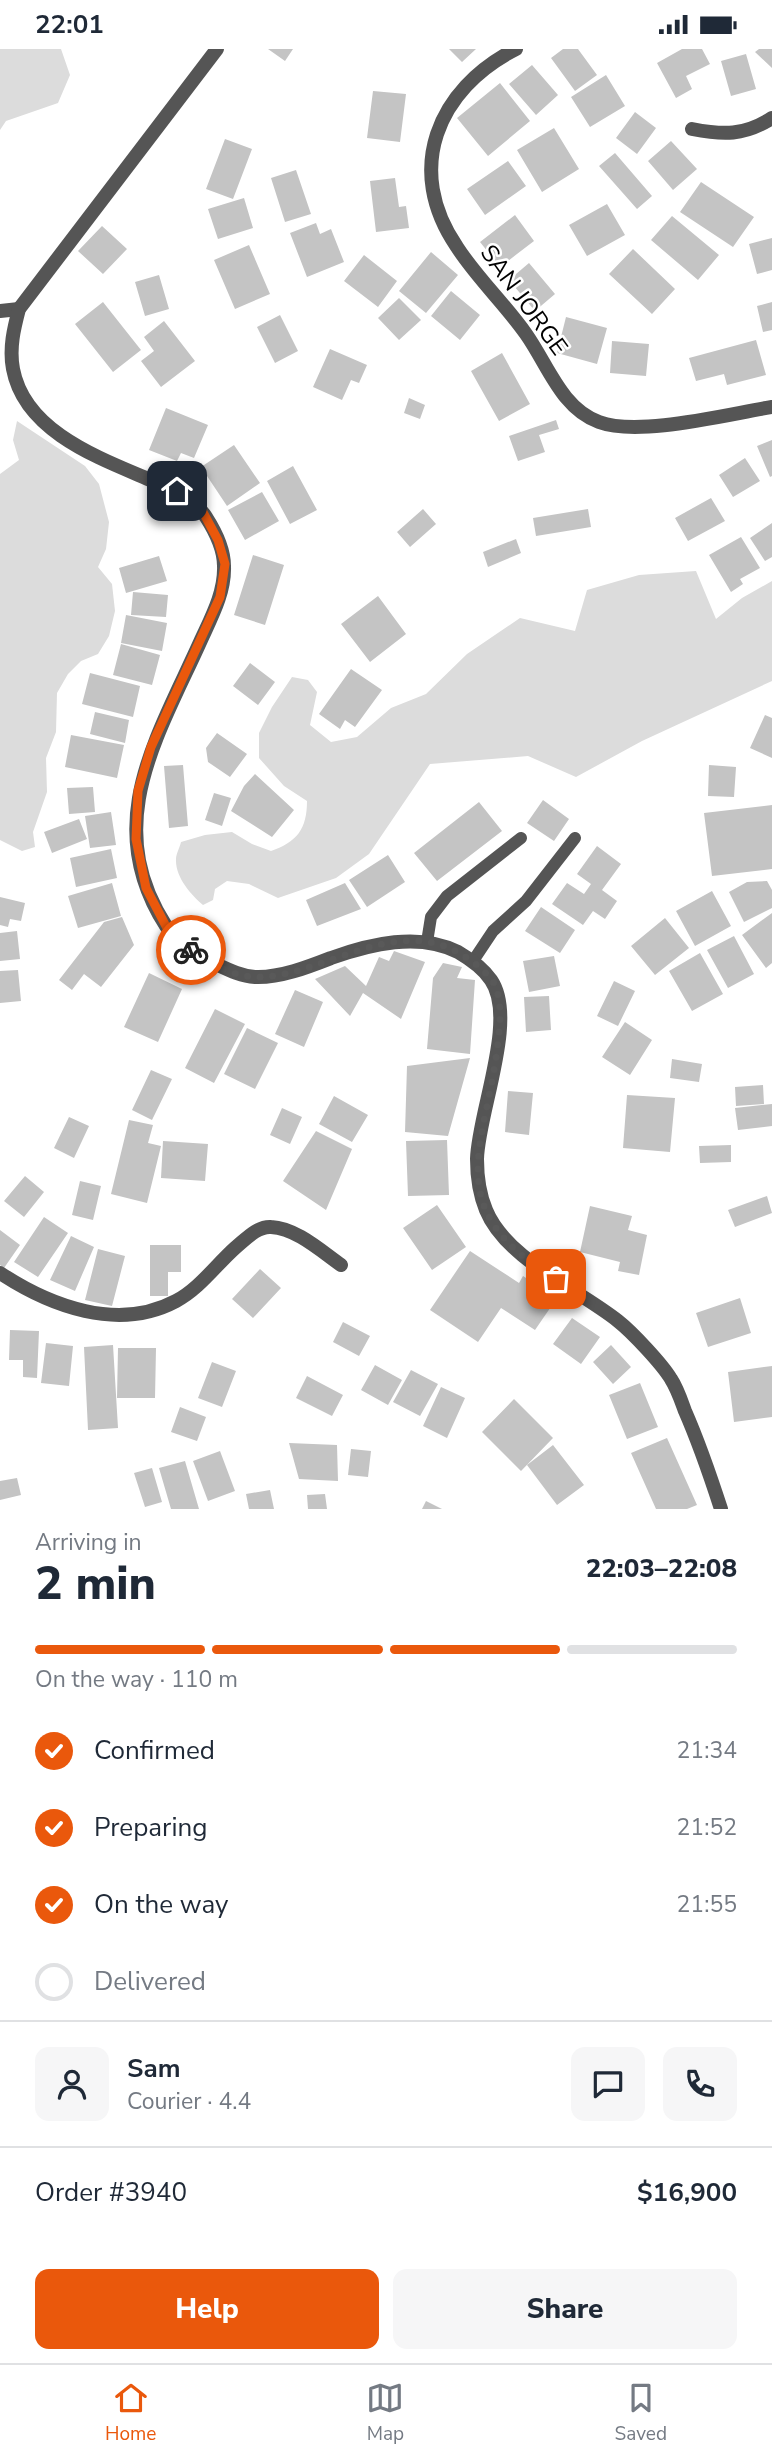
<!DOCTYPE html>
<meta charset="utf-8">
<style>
:root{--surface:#fff;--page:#f6f6f7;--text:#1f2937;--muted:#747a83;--line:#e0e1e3;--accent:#ea580c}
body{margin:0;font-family:"Nunito Sans",sans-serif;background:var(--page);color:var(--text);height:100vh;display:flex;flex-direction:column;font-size:26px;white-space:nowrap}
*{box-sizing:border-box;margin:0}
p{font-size:23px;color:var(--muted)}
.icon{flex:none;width:38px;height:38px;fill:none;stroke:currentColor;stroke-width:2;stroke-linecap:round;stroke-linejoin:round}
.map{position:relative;height:1460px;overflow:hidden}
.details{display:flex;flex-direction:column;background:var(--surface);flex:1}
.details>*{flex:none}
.pin{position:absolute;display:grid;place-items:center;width:60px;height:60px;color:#fff;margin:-30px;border-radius:14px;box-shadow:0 4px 10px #0006}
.courier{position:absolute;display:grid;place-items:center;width:70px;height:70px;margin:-35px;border:5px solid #ea580c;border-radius:50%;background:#fff;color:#222;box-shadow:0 2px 9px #0007}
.overview em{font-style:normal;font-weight:800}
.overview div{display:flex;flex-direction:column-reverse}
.overview{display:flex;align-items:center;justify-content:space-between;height:119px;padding:0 35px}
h1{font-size:46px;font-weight:800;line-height:52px}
.bar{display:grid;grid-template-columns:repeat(4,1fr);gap:10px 7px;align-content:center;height:84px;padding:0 35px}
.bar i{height:9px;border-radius:5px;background:var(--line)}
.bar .selected{background:var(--accent)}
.bar p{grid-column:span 4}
.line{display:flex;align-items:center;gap:18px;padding:0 35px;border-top:2px solid var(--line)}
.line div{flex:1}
.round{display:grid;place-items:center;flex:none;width:74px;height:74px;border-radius:14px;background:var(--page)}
ol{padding:0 35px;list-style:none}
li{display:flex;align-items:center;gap:21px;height:77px}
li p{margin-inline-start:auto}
li .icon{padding:7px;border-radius:50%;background:var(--accent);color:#fff;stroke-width:4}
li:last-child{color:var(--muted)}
li i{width:38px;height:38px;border:4px solid var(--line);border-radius:50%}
.button{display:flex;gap:14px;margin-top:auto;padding:14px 35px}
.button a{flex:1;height:80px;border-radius:14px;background:var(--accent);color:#fff;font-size:28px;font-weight:800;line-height:80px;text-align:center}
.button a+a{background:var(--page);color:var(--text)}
.status{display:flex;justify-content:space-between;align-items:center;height:49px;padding:0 35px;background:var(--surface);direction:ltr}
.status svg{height:19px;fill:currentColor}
.menu{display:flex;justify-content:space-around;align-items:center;height:98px;border-top:2px solid var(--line);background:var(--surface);font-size:19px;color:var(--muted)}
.menu a{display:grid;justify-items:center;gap:4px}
.menu .selected{color:var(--accent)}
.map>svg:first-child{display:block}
.green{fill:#dcdcdc}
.building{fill:#c4c4c4}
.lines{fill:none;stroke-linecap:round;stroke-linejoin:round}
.service{stroke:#555;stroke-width:12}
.minor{stroke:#555;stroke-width:14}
.tertiary{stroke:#555;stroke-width:14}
.done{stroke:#595959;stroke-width:7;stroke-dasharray:0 12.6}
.route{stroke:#ea580c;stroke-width:9}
.labels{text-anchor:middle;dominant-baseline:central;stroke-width:5;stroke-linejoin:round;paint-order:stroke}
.street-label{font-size:24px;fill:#000;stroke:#fff}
</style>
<div class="status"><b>22:01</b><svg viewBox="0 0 49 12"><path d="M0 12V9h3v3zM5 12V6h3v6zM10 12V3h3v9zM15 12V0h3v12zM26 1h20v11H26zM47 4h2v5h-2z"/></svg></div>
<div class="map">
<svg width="772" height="1460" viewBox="0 0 772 1460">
<rect width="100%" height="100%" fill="#fff"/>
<path class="green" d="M0 0H61L70 26 58 54 6 72 0 81Z
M17 372 85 417 99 435 109 473 106 500 98 518 112 535 115 562 109 587 98 605 81 612 68 625 57 644 56 683 46 709 47 743 33 783 35 798 22 802 0 791V425L19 411 13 391Z
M696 522 716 570 742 549 772 532V632L642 692 576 728 528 707 430 715 369 805 336 829 278 849 249 835 227 832 215 840 213 851 203 856C191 846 175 828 176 810 176 805 180 798 181 793L205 786 232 783 252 795 271 802C297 793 307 780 307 752L284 737 259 709V684L272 658 292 628 308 631 317 643 310 676 331 693 357 688 391 659 426 645 467 605 520 569 575 582 587 541 639 526Z"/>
<path class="building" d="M268 0H293L285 12Z
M449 0H476L462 13Z
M563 0H578L597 26 575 42 551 9Z
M682 0H702L710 15 686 27 692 40 676 49 657 14Z
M759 0H772V19L755 3Z
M746 5 756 40 731 47 721 12Z
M532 16 558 46 536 66 509 35Z
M606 26 625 57 590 78 571 48Z
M500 34 530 72 488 107 457 69Z
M373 42 406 45 400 93 367 89Z
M635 63 656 79 637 105 616 89Z
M554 79 579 120 542 143 517 101Z
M225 90 252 100 233 150 206 140Z
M671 92 697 120 673 141 648 112Z
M615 104 652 147 637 160 599 117Z
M508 112 526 137 485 166 467 140Z
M296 121 311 165 285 173 271 129Z
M395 129 399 158 406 157 409 179 376 183 370 132Z
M701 133 754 168 733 198 680 163Z
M244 149 253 179 218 190 208 160Z
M607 155 625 186 587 207 569 176Z
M515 166 534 192 500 218 480 193Z
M672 167 719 206 698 231 651 191Z
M316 174 320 185 331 180 344 213 307 228 290 184Z
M102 177 127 200 103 225 78 202Z
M772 189V221L757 225 749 195Z
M249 196 270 245 235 260 214 211Z
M633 200 675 240 652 265 609 225Z
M431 203 458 226 426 264 399 242Z
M364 206 397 232 378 258 344 232Z
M529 214 555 245 535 262 509 231Z
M159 226 169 260 145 267 135 233Z
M451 242 480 266 460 291 431 267Z
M399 249 421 271 399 291 378 269Z
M103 253 141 301 113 323 75 275Z
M772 253V281L763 283 757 257Z
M280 266 298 302 275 314 257 278Z
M566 268 607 279 597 315 557 304Z
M164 272 195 312 161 338 141 312 154 302 144 288Z
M756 291 766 326 727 336 724 325 696 332 689 309Z
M612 292 649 295 646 327 610 324Z
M330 300 367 316 359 334 351 331 342 351 313 338Z
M502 304 530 355 499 372 471 322Z
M409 349 425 356 420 370 404 364Z
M166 359 208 376 194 409 181 404 177 412 149 401Z
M556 371 559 380 539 386 545 403 518 412 509 387Z
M772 391V427L770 428 757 397Z
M234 396 260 434 227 457 201 418Z
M745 409 760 432 733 448 719 426Z
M293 417 317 461 290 475 267 432Z
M262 443 279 472 245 491 228 461Z
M711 449 725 472 688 492 675 469Z
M423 460 436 475 410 498 397 483Z
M588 460 591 478 536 487 533 469Z
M772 474V508L765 512 750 489Z
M741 488 760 519 740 530 743 535 731 543 709 506Z
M516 490 521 504 488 518 483 503Z
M253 506 284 516 265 576 234 566Z
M159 507 167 532 126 544 119 519Z
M133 543 168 546 166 568 131 566Z
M378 547 406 585 370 613 341 575Z
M126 566 167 574 162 602 121 594Z
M121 595 160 606 152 636 113 626Z
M250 614 275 633 258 656 233 637Z
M351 620 382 641 355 678 345 671 340 680 319 665Z
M90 624 140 637 133 668 82 655Z
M95 663 129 671 125 694 90 685Z
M765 666 772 669V709L750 699Z
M217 684 247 705 230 728 208 713 206 699Z
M71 686 124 696 117 729 65 718Z
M183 716 188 777 169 779 164 717Z
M709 716 736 718 734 748 708 747Z
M255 725 294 761 272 788 231 762 244 737Z
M93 738 95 763 69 765 67 739Z
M214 744 231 749 222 777 205 771Z
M543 751 569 770 554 792 527 774Z
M479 753 502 782 437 832 414 804Z
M772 756V820L712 827 704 764Z
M111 763 116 796 90 799 85 767Z
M79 770 87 790 52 804 44 783Z
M597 797 621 815 602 841 617 852 605 870 593 862 583 876 552 855 567 834 584 845 591 835 577 825Z
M111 800 117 829 76 838 70 809Z
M388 806 405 833 367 858 349 831Z
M767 832 772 841V859L744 873 729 843 747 833Z
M112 834 121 867 78 879 68 847Z
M345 834 361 860 317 877 306 851Z
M712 842 731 877 695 897 676 862Z
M0 848 25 854 21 872 10 870 8 878 0 876Z
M541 858 575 881 560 904 525 882Z
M772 864V914L766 919 742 886Z
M122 868 134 896 101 938 84 925 72 941 59 931 104 873Z
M665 869 689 899 655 926 631 897Z
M17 882 20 910 0 912V884Z
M734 887 754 925 728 939 707 901Z
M394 902 425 913 401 970 363 944 350 967 315 930 345 917 366 937 379 908 389 912Z
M700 904 723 945 692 962 669 922Z
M554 907 560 937 529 943 523 912Z
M443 914 462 918 457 929 475 931 470 1005 427 1000 433 929Z
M18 921 21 952 0 954V922Z
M149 924 182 940 158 993 124 978Z
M614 932 635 942 618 977 597 967Z
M295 941 323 953 304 998 275 985Z
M549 947 551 981 526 983 524 948Z
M215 960 245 975 214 1034 185 1019Z
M625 973 652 991 630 1026 602 1008Z
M247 979 278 994 255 1040 224 1025Z
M470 1009 448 1087 405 1083 407 1017Z
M672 1010 702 1015 699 1033 670 1029Z
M151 1021 172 1030 152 1071 132 1061Z
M763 1036 764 1055 736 1057 735 1038Z
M508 1042 533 1044 529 1086 505 1083Z
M627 1046 675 1049 670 1103 623 1099Z
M334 1047 368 1066 352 1093 319 1075Z
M772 1055V1077L738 1081 735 1059Z
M282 1059 302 1068 290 1095 270 1086Z
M69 1068 89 1077 74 1109 54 1099Z
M129 1071 153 1076 148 1094 161 1097 147 1154 111 1145Z
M316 1082 352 1100 326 1161 283 1132Z
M447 1091 449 1146 408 1147 406 1092Z
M163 1092 208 1095 205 1132 161 1129Z
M731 1096V1113L700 1114 699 1097Z
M25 1127 44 1143 24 1168 4 1152Z
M80 1132 101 1137 93 1171 72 1166Z
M767 1147 772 1164 735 1178 728 1161Z
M437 1156 466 1198 432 1221 403 1179Z
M590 1157 632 1167 628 1181 647 1186 639 1226 618 1222 620 1213 580 1203Z
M44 1168 68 1184 38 1228 14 1213Z
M0 1181 20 1196 4 1219 0 1216Z
M71 1187 94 1198 75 1242 50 1231Z
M150 1196H181V1223H168V1247H150Z
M98 1200 125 1207 112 1257 85 1251Z
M470 1202 519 1234 523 1227 557 1249 535 1281 501 1259 478 1293 430 1261Z
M260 1220 281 1239 253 1269 232 1250Z
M740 1249 751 1284 708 1298 696 1264Z
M572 1269 600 1288 581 1315 553 1295Z
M343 1273 370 1287 359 1307 333 1293Z
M10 1281 39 1282 37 1329 23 1328V1311H9Z
M46 1294 73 1297 69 1337 41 1334Z
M113 1296 118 1379 88 1381 84 1298Z
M611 1296 631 1318 613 1335 593 1313Z
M118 1299H156L155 1349H117Z
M212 1313 236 1322 222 1358 198 1349Z
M375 1316 402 1331 388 1356 361 1341Z
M772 1317V1368L734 1373 728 1323Z
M411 1321 438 1335 420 1367 393 1353Z
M307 1327 343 1346 332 1367 296 1349Z
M640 1334 658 1378 627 1390 609 1346Z
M441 1338 465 1349 447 1389 423 1377Z
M514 1350 553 1389 521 1422 482 1383Z
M180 1358 206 1368 197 1392 171 1383Z
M667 1389 697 1456 687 1460H656L631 1404Z
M289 1394 337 1396 338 1432 299 1430Z
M553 1396 584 1436 557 1456 527 1416Z
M351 1400 371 1402 368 1428 348 1426Z
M220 1402 235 1442 208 1452 193 1412Z
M185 1412 199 1460H171L159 1419Z
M152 1419 162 1453 145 1458 134 1424Z
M17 1429 21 1446 0 1451V1432Z
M270 1441 274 1460H249L246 1445Z
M325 1445 327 1460H308L307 1446Z
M426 1452 442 1460H422Z"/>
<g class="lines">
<path class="service" d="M427 893 431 868 447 847 521 789
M473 912 493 882 526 852 575 789"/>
<path class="minor" d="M516 0C437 40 404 121 457 198 477 229 505 255 526 285 548 316 561 359 599 373 639 388 728 365 772 358
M692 80C723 86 744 87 772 69
M0 262 19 260
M0 1224C50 1257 118 1283 176 1252 199 1240 216 1216 235 1199 245 1191 257 1177 271 1178 296 1179 321 1202 341 1216"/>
<path class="tertiary" d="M217 0 19 260C14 279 9 299 13 320 24 379 91 406 141 427 164 437 192 446 206 468 215 482 224 500 224 517 225 543 212 567 201 591 158 687 100 775 166 877 177 894 197 906 214 914 227 920 240 927 255 928 280 929 308 918 331 909 370 895 419 883 458 903 470 910 483 919 491 931 518 970 478 1064 477 1110 477 1129 479 1144 486 1161 506 1210 578 1240 618 1272 632 1283 662 1315 671 1330 677 1339 681 1351 685 1362 699 1394 710 1426 721 1460"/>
</g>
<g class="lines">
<path class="done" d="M191 901C207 915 237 929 259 928 324 927 394 866 459 904 471 911 483 920 492 931 501 945 501 967 499 983 490 1093 433 1157 556 1230"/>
<path class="route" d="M177 442 203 463 218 491 225 515 220 548 151 698 138 742 136 790 146 839 168 881 191 901"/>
</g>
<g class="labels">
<g class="street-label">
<text transform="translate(524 251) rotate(54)">SAN JORGE</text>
</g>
</g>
</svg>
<div class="pin" style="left:556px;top:1230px;background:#ea580c"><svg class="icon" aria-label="bag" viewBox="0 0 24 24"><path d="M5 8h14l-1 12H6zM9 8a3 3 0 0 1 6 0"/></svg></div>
<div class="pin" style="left:177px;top:442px;background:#1f2937"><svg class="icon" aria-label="home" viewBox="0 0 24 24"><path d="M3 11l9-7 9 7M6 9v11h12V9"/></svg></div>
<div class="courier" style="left:191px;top:901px"><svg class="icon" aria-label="bike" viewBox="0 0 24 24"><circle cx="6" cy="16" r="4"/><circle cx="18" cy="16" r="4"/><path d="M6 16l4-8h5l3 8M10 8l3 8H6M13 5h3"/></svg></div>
</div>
<section class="details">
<div class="overview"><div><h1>2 min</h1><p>Arriving in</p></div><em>22:03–22:08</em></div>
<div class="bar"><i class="selected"></i><i class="selected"></i><i class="selected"></i><i></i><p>On the way · 110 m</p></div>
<ol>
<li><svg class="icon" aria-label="check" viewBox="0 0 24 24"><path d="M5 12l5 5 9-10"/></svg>Confirmed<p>21:34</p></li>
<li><svg class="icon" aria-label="check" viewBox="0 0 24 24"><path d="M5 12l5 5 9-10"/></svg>Preparing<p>21:52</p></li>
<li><svg class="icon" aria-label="check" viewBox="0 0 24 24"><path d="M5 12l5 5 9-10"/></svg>On the way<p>21:55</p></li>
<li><i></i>Delivered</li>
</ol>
<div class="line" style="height:126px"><a class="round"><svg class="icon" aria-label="person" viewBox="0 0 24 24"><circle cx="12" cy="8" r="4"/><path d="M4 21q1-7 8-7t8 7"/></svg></a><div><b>Sam</b><p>Courier · 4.4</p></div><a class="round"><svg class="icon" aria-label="chat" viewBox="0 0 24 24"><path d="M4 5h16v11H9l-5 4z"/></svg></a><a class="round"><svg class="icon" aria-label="phone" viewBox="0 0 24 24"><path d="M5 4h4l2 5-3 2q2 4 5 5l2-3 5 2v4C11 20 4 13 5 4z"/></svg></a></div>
<div class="line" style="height:91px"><div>Order #3940</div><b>$16,900</b></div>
<div class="button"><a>Help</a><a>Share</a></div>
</section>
<nav class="menu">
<a class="selected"><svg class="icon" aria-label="home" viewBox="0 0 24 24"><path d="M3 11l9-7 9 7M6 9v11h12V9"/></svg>Home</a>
<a><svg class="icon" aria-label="map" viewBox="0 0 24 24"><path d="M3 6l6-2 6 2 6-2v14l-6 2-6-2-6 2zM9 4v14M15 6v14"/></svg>Map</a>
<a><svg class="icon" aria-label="saved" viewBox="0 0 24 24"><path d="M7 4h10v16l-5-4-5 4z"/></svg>Saved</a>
</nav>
